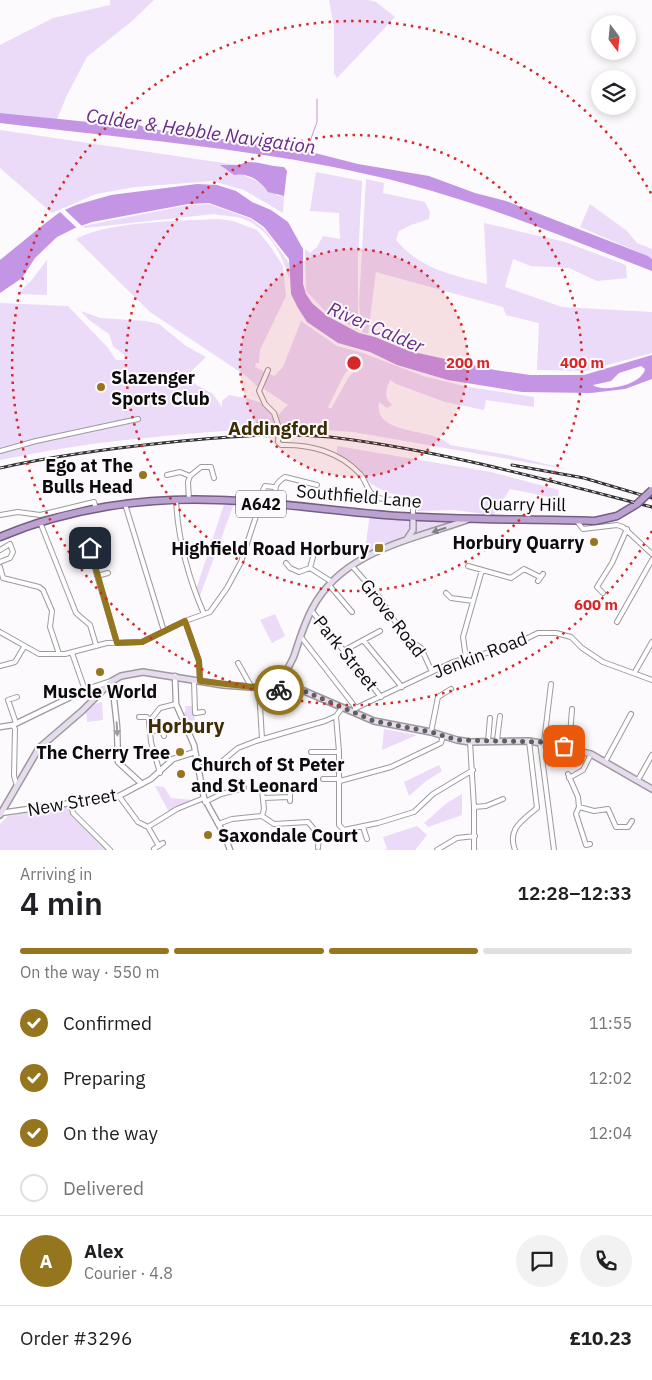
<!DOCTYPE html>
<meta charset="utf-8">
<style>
:root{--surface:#fff;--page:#f2f2f2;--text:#202124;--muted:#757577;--line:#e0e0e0;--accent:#95751e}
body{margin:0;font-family:"IBM Plex Sans",sans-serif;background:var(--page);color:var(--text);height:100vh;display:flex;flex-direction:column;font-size:19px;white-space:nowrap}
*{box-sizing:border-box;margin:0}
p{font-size:16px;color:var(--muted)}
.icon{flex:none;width:28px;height:28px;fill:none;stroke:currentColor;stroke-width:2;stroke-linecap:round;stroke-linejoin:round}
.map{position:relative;height:850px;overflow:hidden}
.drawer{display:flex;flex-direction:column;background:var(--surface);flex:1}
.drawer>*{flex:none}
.needle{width:32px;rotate:164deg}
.controls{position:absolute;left:591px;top:15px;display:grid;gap:10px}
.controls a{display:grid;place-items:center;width:45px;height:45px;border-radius:50%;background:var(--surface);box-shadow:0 2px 8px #0003;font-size:25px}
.pin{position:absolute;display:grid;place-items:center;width:42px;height:42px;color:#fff;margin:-21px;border-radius:10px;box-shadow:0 2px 8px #0006}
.courier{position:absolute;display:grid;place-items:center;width:50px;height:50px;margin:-25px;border:4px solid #95751e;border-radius:50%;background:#fff;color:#222;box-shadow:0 1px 6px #0007}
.summary em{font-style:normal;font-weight:600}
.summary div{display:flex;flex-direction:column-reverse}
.summary{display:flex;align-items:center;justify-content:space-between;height:85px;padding:0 20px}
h1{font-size:32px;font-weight:600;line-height:38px}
.bar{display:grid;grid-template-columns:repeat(4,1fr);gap:8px 5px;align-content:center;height:60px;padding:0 20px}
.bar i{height:6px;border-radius:4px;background:var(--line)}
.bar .current{background:var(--accent)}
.bar p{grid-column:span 4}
.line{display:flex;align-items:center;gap:12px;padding:0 20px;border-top:1px solid var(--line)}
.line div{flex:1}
.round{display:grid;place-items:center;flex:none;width:52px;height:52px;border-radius:26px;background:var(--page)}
ol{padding:0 20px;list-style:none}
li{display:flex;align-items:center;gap:15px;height:55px}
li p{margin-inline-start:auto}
li .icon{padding:5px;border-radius:50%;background:var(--accent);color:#fff;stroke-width:4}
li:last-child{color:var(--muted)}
li i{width:28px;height:28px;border:2px solid var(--line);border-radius:50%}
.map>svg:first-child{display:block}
.green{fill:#ebdaf8;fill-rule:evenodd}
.water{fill:#c495e5;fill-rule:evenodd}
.pier{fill:#fcfafd}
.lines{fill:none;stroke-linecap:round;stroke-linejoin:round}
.stream{stroke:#c495e5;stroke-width:1}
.minor-casing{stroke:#9c9a9d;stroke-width:6}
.tertiary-casing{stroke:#9c9a9d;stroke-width:7}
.secondary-casing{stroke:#9c9a9d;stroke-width:8}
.trunk-casing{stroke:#745e84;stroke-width:9}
.minor{stroke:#fff;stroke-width:4}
.tertiary{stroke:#fff;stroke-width:4.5}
.secondary{stroke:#e6dcee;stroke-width:5}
.trunk{stroke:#bca2d0;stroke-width:6}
.rail-casing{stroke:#353435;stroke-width:3}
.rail{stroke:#fcfafd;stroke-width:1;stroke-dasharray:4;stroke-linecap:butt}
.minor-bridge-casing{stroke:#9c9a9d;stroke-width:6;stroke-linecap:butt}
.trunk-bridge-casing{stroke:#745e84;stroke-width:9;stroke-linecap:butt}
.minor-bridge{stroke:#fff;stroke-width:4}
.trunk-bridge{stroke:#bca2d0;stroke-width:6}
.oneway{fill:#847e88}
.oneway2{fill:#9e9d9e}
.done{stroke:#605f60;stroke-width:5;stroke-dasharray:0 9}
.route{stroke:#95751e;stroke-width:6}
.ring{fill:none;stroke:#d62828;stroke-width:2.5;stroke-dasharray:2.5 5}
.poi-dot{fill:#95751e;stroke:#fcfafd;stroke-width:2}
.labels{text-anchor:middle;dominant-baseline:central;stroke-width:4;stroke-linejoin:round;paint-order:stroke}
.shield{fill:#fcfafd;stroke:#545354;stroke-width:1}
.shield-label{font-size:16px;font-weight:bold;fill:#0c0b0c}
.poi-label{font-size:18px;font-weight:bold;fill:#0c0b0c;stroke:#fcfafd;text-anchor:end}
.street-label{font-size:18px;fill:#0c0b0c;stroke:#fcfafd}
.water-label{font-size:19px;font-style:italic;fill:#662b88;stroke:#fcfafd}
.neighbourhood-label{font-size:19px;font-weight:bold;fill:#3d2d03;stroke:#fcfafd}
.quarter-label{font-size:20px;font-weight:bold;fill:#3d2d03;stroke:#fcfafd}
.centre{fill:#d62828;stroke:#fcfafd;stroke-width:2.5}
.ring-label{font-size:15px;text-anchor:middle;font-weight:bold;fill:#d62828;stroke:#fcfafd;stroke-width:4;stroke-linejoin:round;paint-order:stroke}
</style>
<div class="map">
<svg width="652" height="850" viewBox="0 0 652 850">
<rect width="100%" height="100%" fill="#fcfafd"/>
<path class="green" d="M110 0H154L132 21 87 57 67 95 57 119 0 113V45L53 18 110 5Z
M329 0H368L376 2 395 17 337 78 334 73V27Z
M0 130 237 165H221L263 184 278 196H284L283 213 244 190 212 181 135 187 96 194 52 213 0 168Z
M316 172 362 181 358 259V330L326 312 306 291 305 249 310 253 317 247 323 236 340 239 339 213 310 211Z
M366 179 384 183 383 193 425 202 430 212 429 219 411 225 399 231 396 240C420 269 452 275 487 284L484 223 565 242 626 265 627 278 597 281 569 268 531 266 513 259 505 287 562 307 652 312V353L585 371 537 370 539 323 506 315 503 307 376 272 368 334 362 332 359 304Z
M209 204 251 219 265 230 289 263V279C282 253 268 227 241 218 235 216 222 216 214 214L85 228 83 226 189 205Z
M590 204 627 231 637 243 652 249V258L580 227Z
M219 219 233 221 257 230 270 246 283 266 286 296 260 350 259 363H256L255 367 265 372 259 388 246 376 150 312 76 239C109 221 180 221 219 219Z
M47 260V295L17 294 31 281Z
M0 303 68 306 108 348 116 360H130L113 346 109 334 89 320 81 311 100 318 146 321 159 324 186 346 206 357 184 378 213 394 222 407V401L229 395C253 400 270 399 275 427 182 434 91 440 0 460Z
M301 321 337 346 360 352 423 376 468 387 534 397V407L486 400 484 410 445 402 396 384 390 380C386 391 383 396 392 405L387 408 379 402C373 437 434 427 450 445L508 455 571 470 353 432 281 427 278 415 288 405 264 389 268 373 274 376 283 367ZM355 361 360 365 348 378 331 409 328 407 344 375Z
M337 446 491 472 559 490 557 501 545 496 510 489 493 515 454 510 418 511 417 501 411 496C377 497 362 474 337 454Z
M225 501H235L198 601 195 593Z
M370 513 470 519 407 539 364 558Z
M275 614 285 636 272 643 260 620Z
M102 702 103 720 87 722 86 711 94 704Z
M185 706H193L195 720 188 721 183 713 186 711Z
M384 729 417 735 382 750Z
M439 765 442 771 426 781 409 796 404 782Z
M155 786 164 787 171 798 193 800 169 812Z
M462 794V815L428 827 424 823 447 803Z
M69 806 71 814 107 850H0V824L8 816Z
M417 826 427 835 415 850H384L387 849 383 837Z"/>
<path class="water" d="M0 113 128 126 135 123 146 128 307 151 358 164 429 176 475 193 506 201 648 256 652 259V271C571 240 491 206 407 184 274 149 135 140 0 123Z
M248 162C261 162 271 167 284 167L287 171 284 196 268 192C261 181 248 172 234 175L220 165H237Z
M197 184 217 185 236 191 252 202 271 210 288 222 303 249V284L306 294 312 303 327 316 359 333 375 337 409 351 495 370 530 375H584L652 355V379L625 389 591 393 522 392 448 380 397 365 370 352 338 343 307 322 298 308 291 294 289 259 264 227 251 218 209 203 188 204 92 222 75 228 57 237 35 258 22 278 0 293V260L43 225 60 212 76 205 111 195ZM641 366 645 369C642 385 603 393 593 385L611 381 619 373Z"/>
<path class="pier" d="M63 208 83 227 78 229 59 211Z"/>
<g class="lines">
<path class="stream" d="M309 144 317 122V99"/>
<g class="minor-casing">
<path id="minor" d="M268 370 259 391 265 404 274 413 279 428
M278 442 281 445C310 444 340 452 360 474 366 480 367 492 375 496 385 503 401 497 413 503V517
M0 451 36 441 138 419
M167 475 180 472 190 476 201 467H211L214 478
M260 496 265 486 274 487
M176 500C178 541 188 577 204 614
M189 500 188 482 190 476
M125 504 164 631
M276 504C276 490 272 485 285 477L317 485
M0 515 18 512 40 515 94 502 96 508
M576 520 583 529 617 525 623 527 652 554
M40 522 76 613 90 625 96 645
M88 545 117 643
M0 550 10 544 13 552 10 558 0 562
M286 563 290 568 299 572 310 568 332 582
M352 566 380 598 405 637 421 648 432 672
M468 566 511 578 524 569 540 577
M0 567 3 578 39 587 43 590 52 611 50 627 59 654
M310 568 313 557
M97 576 108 573
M538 581 543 574
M329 585 352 612
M446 593 451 598 473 601
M603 593 597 587 612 563 627 529
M311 610 381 697
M185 621 199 661 200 681
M617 622 652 560
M0 632 39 654H65L107 643 142 642 185 621 210 612 227 588 241 562 258 510
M301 637 356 708
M363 640 402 687
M345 650 380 631
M72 653 85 690
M466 658 463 637 482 570
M238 663 252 688
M0 666 15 662 24 647
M635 672 652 642
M194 680 195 713 203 712
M259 689 262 739
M353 712 356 708 453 662 509 647 538 633H556L571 637 582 648 603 662 652 680
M336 716 339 752V825L344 830 378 823 414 812 433 794 473 770
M139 717H147L150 720
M16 723 8 700 17 697
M13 725 15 729 14 776 17 786
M558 728 570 729
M150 731 162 730 164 736
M431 732 438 697 451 689
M497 740 500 716
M488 741 490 718
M470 742 474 807V850
M540 742 554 850
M544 742 551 684
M569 749 572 709
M311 752H339
M605 762 631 714
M197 768 220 763 238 748 256 741 325 721 336 716 342 708
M160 773 151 742 149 722 160 708 176 704
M568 774 578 797 579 807 576 814 586 845 590 844
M569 778 583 770 591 754
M323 779H340
M638 780 652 755
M340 781 391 767 441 743 443 736
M290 792V801
M119 796 138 822 148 827 177 809 204 798
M263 798 290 797
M205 802 221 794 244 788 243 785
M71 804 73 813 110 850
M474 807 486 806 503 799
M579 807 594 811 608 809 616 827H628L632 821
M262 816 274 824 308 822 319 835 318 848
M262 816 264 809 262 790
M218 824 232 819 262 816
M148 827 159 846
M363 827 367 839
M154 849 163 843
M437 850 457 838 475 836
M515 850C507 829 522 821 537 808L529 741"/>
</g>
<g class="tertiary-casing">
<path id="tertiary" d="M175 676 176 704 194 745 204 798 225 836 230 850
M0 727 13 725 85 690 112 681 117 726 118 762 142 784
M1 813 119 796 151 779 173 759 195 752"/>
</g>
<g class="secondary-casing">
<path id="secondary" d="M407 539 413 530V517
M277 690C281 678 289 668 294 656 299 641 304 624 312 609 342 551 411 540 467 520
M0 815 39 748 82 711 112 681 121 676 143 672 223 685 304 691 374 721 431 732 457 740 470 742 529 741 564 747 591 754 652 789"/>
</g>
<g class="trunk-casing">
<path id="trunk" d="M0 537C68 508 145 497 218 500 279 502 339 512 399 516 464 520 530 519 595 521L617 516 637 504"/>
</g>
<use href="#minor" class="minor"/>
<use href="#tertiary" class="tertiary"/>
<use href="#secondary" class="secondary"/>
<use href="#trunk" class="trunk"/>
<g class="rail-casing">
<path id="rail" d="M512 465 584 478 652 498
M0 468C57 455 114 448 172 442 224 437 278 432 330 437 439 450 547 480 652 507"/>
</g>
<use href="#rail" class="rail"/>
<g class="minor-bridge-casing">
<path id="minor-bridge" d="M278 442 279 428"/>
</g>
<g class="trunk-bridge-casing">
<path id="trunk-bridge" d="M637 504 652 490"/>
</g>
<use href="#minor-bridge" class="minor-bridge"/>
<use href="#trunk-bridge" class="trunk-bridge"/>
</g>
<defs><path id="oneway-solid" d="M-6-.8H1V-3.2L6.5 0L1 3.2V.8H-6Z" transform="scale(1.25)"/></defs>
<use class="oneway" href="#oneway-solid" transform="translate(439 530) rotate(163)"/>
<use class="oneway2" href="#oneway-solid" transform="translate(117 729) rotate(87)"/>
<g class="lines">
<path class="done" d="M279 690 304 691 374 721 431 732 457 740 544 742 564 746"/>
<path class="route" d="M90 548 117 643 142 642 185 621 199 661 200 681 279 690"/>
</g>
<circle cx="354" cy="363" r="114" fill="#d62828" fill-opacity=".12"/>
<g class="ring">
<circle cx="354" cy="363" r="114"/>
<circle cx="354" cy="363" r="228"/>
<path d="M652 531A342 342 0 1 1 652 195"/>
</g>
<g class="poi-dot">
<circle cx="101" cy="387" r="5"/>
<circle cx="143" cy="475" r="5"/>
<circle cx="594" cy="542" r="5"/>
<rect x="374" y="543" width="10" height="10" rx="2.5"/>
<circle cx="100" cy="672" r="5"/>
<circle cx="180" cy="752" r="5"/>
<circle cx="181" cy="774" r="5"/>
<circle cx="208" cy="835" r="5"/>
</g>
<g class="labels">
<rect class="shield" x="236" y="490.5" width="50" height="27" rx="4"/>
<g class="shield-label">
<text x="261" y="504">A642</text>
</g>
<g class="poi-label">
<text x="111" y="377" text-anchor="start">Slazenger<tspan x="111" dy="21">Sports Club</tspan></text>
<text x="133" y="465">Ego at The<tspan x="133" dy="21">Bulls Head</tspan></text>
<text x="584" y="542">Horbury Quarry</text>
<text x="369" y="548">Highfield Road Horbury</text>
<text x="100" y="691" text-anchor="middle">Muscle World</text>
<text x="170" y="752">The Cherry Tree</text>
<text x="191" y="764" text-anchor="start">Church of St Peter<tspan x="191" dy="21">and St Leonard</tspan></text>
<text x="218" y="835" text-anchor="start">Saxondale Court</text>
</g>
<g class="street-label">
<text transform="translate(359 496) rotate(5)">Southfield Lane</text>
<text transform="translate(523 504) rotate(1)">Quarry Hill</text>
<text transform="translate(393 618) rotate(52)">Grove Road</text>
<text transform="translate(346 653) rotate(51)">Park Street</text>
<text transform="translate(480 655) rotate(-21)">Jenkin Road</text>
<text transform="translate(72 802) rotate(-10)">New Street</text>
</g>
<g class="water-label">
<text transform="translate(201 131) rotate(8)">Calder &amp; Hebble Navigation</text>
<text transform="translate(376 327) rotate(23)">River Calder</text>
</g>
<g class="neighbourhood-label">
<text x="278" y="428">Addingford</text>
</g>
<g class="quarter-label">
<text x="186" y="725">Horbury</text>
</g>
</g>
<circle cx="354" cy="363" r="8" class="centre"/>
<g class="ring-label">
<text x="468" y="368">200 m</text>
<text x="582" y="368">400 m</text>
<text x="596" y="610">600 m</text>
</g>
</svg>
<div class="controls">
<a><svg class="needle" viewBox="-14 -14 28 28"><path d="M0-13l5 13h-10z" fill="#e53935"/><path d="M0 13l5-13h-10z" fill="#757577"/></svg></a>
<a><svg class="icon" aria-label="layers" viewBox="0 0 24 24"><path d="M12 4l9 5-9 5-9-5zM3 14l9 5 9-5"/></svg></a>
</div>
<div class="pin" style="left:564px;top:746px;background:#ea580c"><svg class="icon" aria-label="bag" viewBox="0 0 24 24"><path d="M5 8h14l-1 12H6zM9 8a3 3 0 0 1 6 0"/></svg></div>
<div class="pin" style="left:90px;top:548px;background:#1f2937"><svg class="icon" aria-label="home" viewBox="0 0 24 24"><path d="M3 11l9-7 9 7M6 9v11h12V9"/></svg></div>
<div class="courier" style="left:279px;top:690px"><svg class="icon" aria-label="bike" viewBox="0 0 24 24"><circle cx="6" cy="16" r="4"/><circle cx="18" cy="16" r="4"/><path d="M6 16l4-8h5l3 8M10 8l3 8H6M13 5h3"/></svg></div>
</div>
<section class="drawer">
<div class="summary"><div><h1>4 min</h1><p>Arriving in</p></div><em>12:28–12:33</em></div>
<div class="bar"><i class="current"></i><i class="current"></i><i class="current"></i><i></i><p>On the way · 550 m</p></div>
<ol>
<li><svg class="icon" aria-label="check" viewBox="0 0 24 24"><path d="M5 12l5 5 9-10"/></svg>Confirmed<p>11:55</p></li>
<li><svg class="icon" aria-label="check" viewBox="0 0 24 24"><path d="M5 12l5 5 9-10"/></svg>Preparing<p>12:02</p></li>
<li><svg class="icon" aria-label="check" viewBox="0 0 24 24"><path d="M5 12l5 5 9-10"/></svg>On the way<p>12:04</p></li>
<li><i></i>Delivered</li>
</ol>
<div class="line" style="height:90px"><b class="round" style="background:var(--accent);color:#fff">A</b><div><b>Alex</b><p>Courier · 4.8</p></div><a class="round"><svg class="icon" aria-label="chat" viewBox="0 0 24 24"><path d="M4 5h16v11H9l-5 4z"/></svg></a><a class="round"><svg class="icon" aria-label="phone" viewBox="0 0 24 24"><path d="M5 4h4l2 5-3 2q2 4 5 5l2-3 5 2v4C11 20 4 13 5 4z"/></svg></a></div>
<div class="line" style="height:65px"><div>Order #3296</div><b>£10.23</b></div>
</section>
